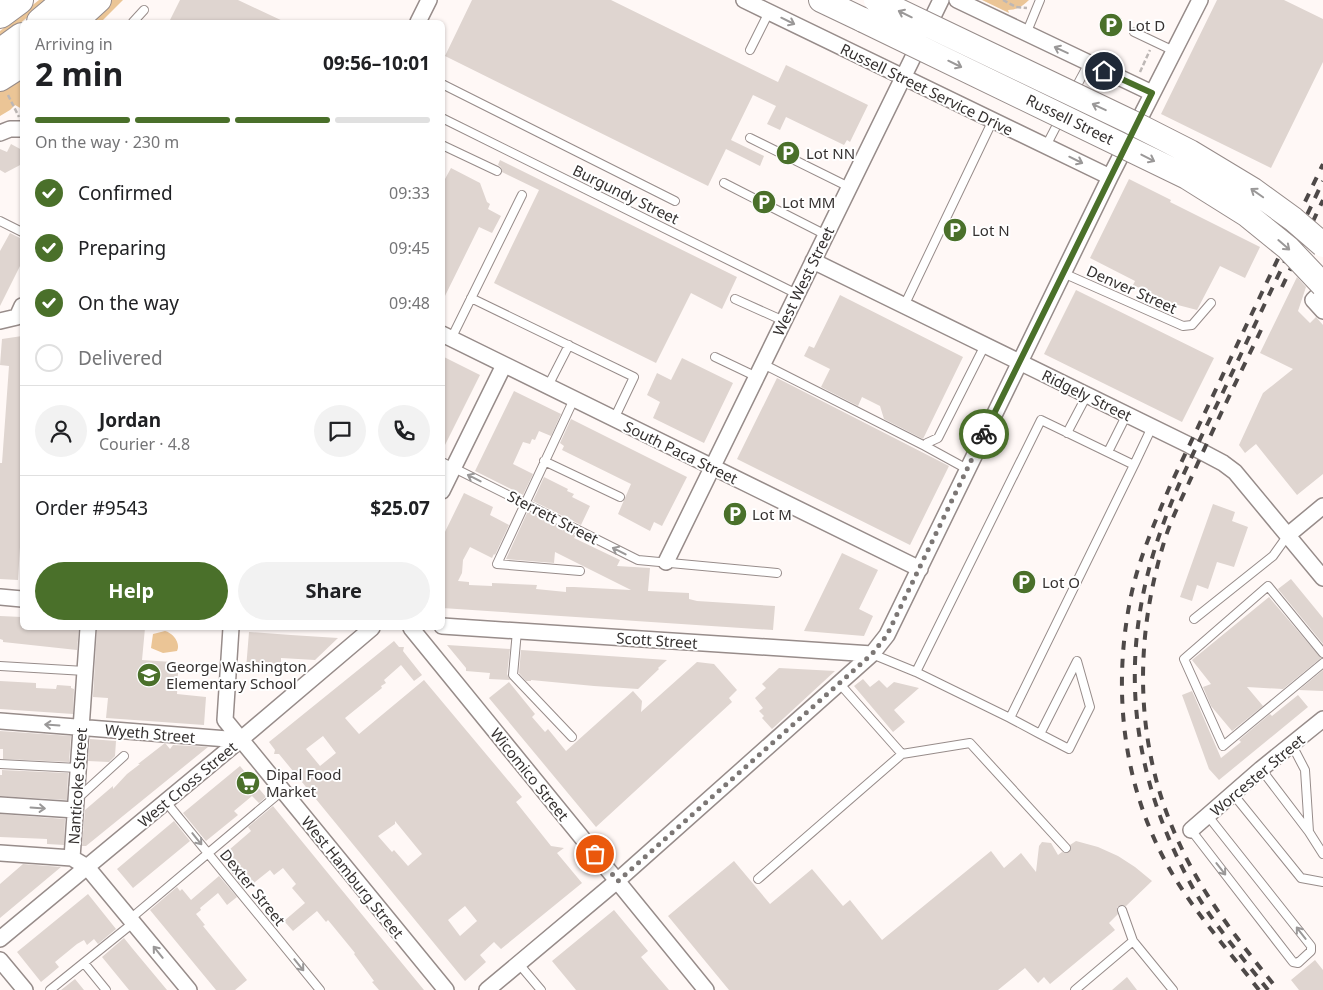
<!DOCTYPE html>
<meta charset="utf-8">
<style>
:root{--surface:#fff;--page:#f2f2f2;--text:#202124;--muted:#757577;--line:#e0e0e0;--accent:#4a702a}
body{margin:0;font-family:"Noto Sans",sans-serif;background:var(--page);color:var(--text);height:100vh;display:flex;flex-direction:column;font-size:19px;white-space:nowrap}
*{box-sizing:border-box;margin:0}
p{font-size:16px;color:var(--muted)}
.icon{flex:none;width:28px;height:28px;fill:none;stroke:currentColor;stroke-width:2;stroke-linecap:round;stroke-linejoin:round}
.map{position:relative;flex:1;overflow:hidden}
.sheet{position:absolute;left:20px;top:20px;width:425px;height:610px;display:flex;flex-direction:column;background:var(--surface);border-radius:8px;box-shadow:0 1px 4px #0004}
.sheet>*{flex:none}
.pin{position:absolute;display:grid;place-items:center;width:42px;height:42px;color:#fff;margin:-21px;border:2px solid #fff;border-radius:50%;box-shadow:0 1px 5px #0007}
.courier{position:absolute;display:grid;place-items:center;width:50px;height:50px;margin:-25px;border:4px solid #4a702a;border-radius:50%;background:#fff;color:#222;box-shadow:0 1px 6px #0007}
.head em{font-style:normal;font-weight:700}
.head div{display:flex;flex-direction:column-reverse}
.head{display:flex;align-items:center;justify-content:space-between;height:85px;padding:0 15px}
h1{font-size:32px;font-weight:700;line-height:38px}
.bar{display:grid;grid-template-columns:repeat(4,1fr);gap:8px 5px;align-content:center;height:60px;padding:0 15px}
.bar i{height:6px;border-radius:4px;background:var(--line)}
.bar .selected{background:var(--accent)}
.bar p{grid-column:span 4}
.line{display:flex;align-items:center;gap:12px;padding:0 15px;border-top:1px solid var(--line)}
.line div{flex:1}
.round{display:grid;place-items:center;flex:none;width:52px;height:52px;border-radius:26px;background:var(--page)}
ol{padding:0 15px;list-style:none}
li{display:flex;align-items:center;gap:15px;height:55px}
li p{margin-inline-start:auto}
li .icon{padding:5px;border-radius:50%;background:var(--accent);color:#fff;stroke-width:4}
li:last-child{color:var(--muted)}
li i{width:28px;height:28px;border:2px solid var(--line);border-radius:50%}
.primary-button{display:flex;gap:10px;margin-top:auto;padding:10px 15px}
.primary-button a{flex:1;height:58px;border-radius:30px;background:var(--accent);color:#fff;font-size:20px;font-weight:700;line-height:58px;text-align:center}
.primary-button a+a{background:var(--page);color:var(--text)}
.map>svg:first-child{display:block}
.green{fill:#ebc596}
.building{fill:#dfd5d0;fill-rule:evenodd}
.lines{fill:none;stroke-linecap:round;stroke-linejoin:round}
.service-casing{stroke:#978c8a;stroke-width:10}
.minor-casing{stroke:#978c8a;stroke-width:18}
.primary-casing{stroke:#978c8a;stroke-width:26}
.motorway-casing{stroke:#978c8a;stroke-width:30}
.path{stroke:#bdb7b5;stroke-width:2.5;stroke-dasharray:5 2.5;stroke-linecap:butt}
.service{stroke:#fff;stroke-width:8}
.minor{stroke:#fff;stroke-width:15}
.primary{stroke:#fff;stroke-width:24}
.motorway{stroke:#fff;stroke-width:28}
.rail{stroke:#4e4948;stroke-width:4;stroke-dasharray:9 9;stroke-linecap:butt}
.primary-bridge-casing{stroke:#978c8a;stroke-width:26;stroke-linecap:butt}
.primary-bridge{stroke:#fff;stroke-width:24}
.oneway{stroke:#9a9898}
.done{stroke:#7c7775;stroke-width:5;stroke-dasharray:0 9}
.route{stroke:#4a702a;stroke-width:6}
.labels{text-anchor:middle;dominant-baseline:central;stroke-width:4;stroke-linejoin:round;paint-order:stroke}
.poi-label{font-size:15px;fill:#353130;stroke:#fff;text-anchor:start}
.street-label{font-size:15px;fill:#353130;stroke:#fff}
</style>
<div class="map">
<svg width="1323" height="990" viewBox="0 0 1323 990">
<rect width="100%" height="100%" fill="#fff8f6"/>
<path class="green" d="M39 0H48L0 40V31Z
M107 0H123L101 22H85Z
M982 0H1029C1023 6 1017 10 1008 10L1009 13Z
M22 74V109L15 105 10 110 0 116V88Z
M165 631C173 633 181 643 177 651L163 653 151 648 153 634Z"/>
<path class="building" d="M180 0H238L285 22H169Z
M472 0H611L778 82 786 65 868 105 850 142 847 140 844 145 786 117 780 130 767 124 776 106 753 95 731 140 764 156 760 166 726 149 708 186 445 56Z
M1217 0H1284L1323 19V62L1271 168 1161 114Z
M11 144 22 150V164L5 173 0 170V149L7 152Z
M500 160 737 277 722 309 691 293 656 363 494 283 539 190 502 172 501 167 498 165Z
M451 168 480 183 487 202 490 204 488 209 501 216 492 233 479 227 442 302V177L445 179Z
M1129 179 1171 200 1170 202 1260 247 1245 278 1220 266 1197 310 1174 304 1133 285 1135 281 1090 258Z
M10 233 22 239V262L0 306V251Z
M1297 277 1306 287 1298 311 1310 323 1316 317 1323 325V474L1297 495 1256 444 1245 453 1239 445 1263 393 1293 369 1260 353Z
M1076 290 1214 358 1182 422 1044 354Z
M840 295 963 357 923 439 884 419 880 406 862 397 858 406 821 387 830 369 804 356 809 346 814 348Z
M22 336V514L18 580 0 579V463H2L9 366 0 365 2 339Z
M442 356 480 375 442 451Z
M682 358 733 383 704 443 653 418 660 402 647 395 657 373 671 380Z
M777 378 949 466 910 545 737 459Z
M514 391 561 414 551 436 539 431 535 440 532 439 530 444 523 442 513 464 533 474 523 495 475 471Z
M571 419 687 477 662 526 654 522 650 531 618 514 631 484 562 450 564 446 560 443Z
M544 477 568 489 567 491 574 494 572 497 590 506 581 525 533 501Z
M464 493 493 507 490 515 509 525 495 555 494 554 492 558 470 547 463 560 462 573 458 581 469 582V585L492 586V583L537 585 536 589 566 592V587H574L631 590 555 552 554 563 506 559 528 511 576 535 574 538 620 560 617 566 650 568 648 591 689 593V599L697 601 775 606 773 630 442 608V538Z
M1213 504 1235 512 1232 521 1248 527 1234 567 1217 562 1208 589 1197 585 1192 601 1180 597Z
M842 553 878 570 859 609 873 616 864 636 804 631Z
M1291 579 1323 618V644L1278 589Z
M1269 597 1321 658 1283 689 1247 687 1263 706 1232 731 1211 706 1203 687 1211 684 1192 660Z
M0 616 22 617V628H79L77 650 3 642V640L0 639Z
M97 628H145L142 660 172 662 171 673H178L177 694 206 697 204 725 106 718 108 698 93 697Z
M249 632 291 635 338 638 315 660 281 658V672L246 669Z
M394 641 399 647H404L403 651 422 675 414 681 401 665 384 680 386 683 381 686 382 688 345 718 359 734 424 680 522 797 516 802 551 846 564 848 557 853 582 883 501 949 494 942 480 955 486 962 465 981 279 754H274L275 750 269 742ZM323 736 336 753 320 766 306 749ZM395 821 422 854 408 866 394 850 392 852 378 836 395 824ZM465 906 477 921 460 936 448 920Z
M447 645 510 649 507 674 510 680 489 679 490 673 466 671V668Z
M521 650 638 658 667 660 658 668 659 669 638 689 594 686 531 680V681H526L519 673Z
M697 662 714 664 737 690 729 698 732 702 596 827 489 698 509 682 535 714 532 717 545 732 548 729 566 751 633 691 642 701 641 712Z
M779 668 835 671 772 729 762 718 764 716 759 711 763 708 755 698 766 688 762 684Z
M1323 670V691L1299 690Z
M863 679 870 687 879 680 887 688 894 682 919 688 894 710 905 722 893 732 854 686Z
M0 681 36 683V688L56 689 57 685 71 686V688L74 689 73 714 0 709Z
M1192 691 1221 758 1241 742 1239 740 1270 714 1272 716 1298 695 1308 707 1219 780 1209 769 1182 695Z
M0 731 71 736 69 762 3 759V749H0Z
M90 739 116 741 115 756 109 762 88 761Z
M165 743 170 749 173 745 208 747 86 846H82L85 810 113 786V789L127 774 140 764H138Z
M240 766 266 797 259 803 252 796 234 811 238 815 206 841 183 813Z
M2 770 68 773 67 800 0 796V775H2Z
M273 806 336 883 424 990H379L372 982 374 981 354 954 355 953 328 920 326 922 317 911 293 931 284 921 305 903 292 888 296 884 283 868 274 875 270 870 245 890 228 868 230 866 222 856 251 831 248 827Z
M0 814 65 819 64 845 47 844V839L0 837Z
M174 821 190 841 133 888 117 869Z
M1076 841 1098 847 1118 856 1135 867 1152 881 1126 906 1121 905 1117 907 1118 914 1109 923 1115 930 1050 984 1044 977 1038 983 1025 968 998 990H729L668 916 734 861 770 904 812 869 843 906 850 900 882 940 991 851 1004 868 1021 853 1036 872 1039 846 1042 842 1051 843 1058 855 1062 852 1065 853 1069 852 1071 849 1070 845Z
M23 864 61 867 0 918V884Z
M219 876 237 897 227 905 218 893 200 908 201 910 196 914 205 925 203 926 247 980 235 990H216L150 910 177 887 180 891 182 889 191 900Z
M88 894 116 929 98 944 94 939 87 945 84 940 77 944 55 962 59 967 41 982 17 952Z
M614 910 648 951 641 957 669 990H576L552 961Z
M124 938 132 948 167 990H129L102 957Z
M1315 960 1323 970V990H1299L1291 980Z
M1127 977 1137 990H1112Z
M75 979 84 990H61Z"/>
<g class="lines">
<g class="service-casing">
<path id="service" d="M133 22 144 10
M1134 32 1174 51
M1026 34 1040 0
M750 50 769 12
M442 84 675 201
M1074 91 1089 63
M442 118 797 294
M750 138 849 187
M442 145 497 171
M1046 146 1060 119
M724 183 826 235
M0 221 22 232
M1063 273 1183 326 1192 325 1211 303
M471 298 634 377 614 419
M735 299 784 321
M904 306 993 120
M451 339 522 195
M715 357 757 377
M763 364 925 446
M548 386 569 345
M574 399 497 564 580 571
M1067 433 1087 395
M1108 452 1127 414
M544 461 620 497
M442 462 638 560 777 573
M1134 465 1152 427
M967 469 925 446 927 443 938 438 985 345
M1194 619 1273 556 1288 535
M517 631 513 675 572 737
M1323 653 1268 586 1184 659 1223 746 1323 663
M872 654 916 672 1010 718 1134 465 1041 420 916 672
M0 666 85 671
M1010 718 1040 734 1077 661 1090 707 1069 749 1040 734
M1292 745 1305 770 1309 832 1323 854
M902 754 970 743 1066 848
M0 764 78 768
M1261 769 1309 832
M1233 794 1301 878 1323 882
M78 798 124 756
M166 802 320 990
M1191 830 1293 962 1298 963 1311 951V946L1208 816
M758 879 902 754 839 683
M1122 910 1133 941 1173 990
M130 919 282 791
M84 963 106 990
M519 964 541 990
M50 990 133 923
M1075 990 1133 941"/>
</g>
<g class="minor-casing">
<path id="minor" d="M744 0 1110 177
M957 0 1152 93
M418 22 429 0
M0 133 10 129H22
M813 261 1189 445 1223 463 1235 472 1323 578
M1323 290 1313 300 1323 311
M0 321 17 317 22 306
M442 334 920 569
M442 491 504 365
M1288 535 1323 506
M666 562 941 0
M0 597 22 599
M442 626 872 654
M231 628 225 720 446 990
M411 628 706 990
M0 721 240 740
M0 805 75 810
M1191 830 1261 769 1323 719
M0 853 72 858 87 867 189 990
M72 858 88 628
M0 939 240 740 372 628
M0 960 25 990
M487 990 617 881 872 654 887 635 1110 177 1200 0"/>
</g>
<g class="primary-casing">
<path id="primary" d="M821 0 863 20
M75 22 99 0
M0 79 22 65"/>
</g>
<g class="motorway-casing">
<path id="motorway" d="M0 14 19 0
M41 22 67 0
M0 53 22 37"/>
</g>
<path class="path" d="M1003 0 1016 7 1027 8
M1140 72 1150 50
M8 95 19 117"/>
<use href="#service" class="service"/>
<use href="#minor" class="minor"/>
<use href="#primary" class="primary"/>
<use href="#motorway" class="motorway"/>
<path class="rail" d="M1282 287 1323 200
M1261 330C1238 378 1214 427 1192 476 1183 496 1172 517 1165 539 1133 641 1134 749 1181 847 1205 899 1242 945 1278 990
M1259 990C1225 946 1187 904 1162 855 1121 775 1113 683 1131 596 1139 558 1155 522 1170 486L1323 164
M1268 990C1239 953 1207 917 1186 875 1129 765 1119 653 1159 536 1176 485 1201 438 1224 390 1257 320 1290 251 1323 181"/>
<g class="primary-bridge-casing">
<path id="primary-bridge" d="M876 0 1131 122 1190 152 1253 190 1293 219 1323 245
M863 20 1187 177 1246 214 1288 248 1323 285"/>
</g>
<use href="#primary-bridge" class="primary-bridge"/>
</g>
<defs><path id="oneway-shaft" d="M-6 0H5M1.5-3L5.5 0L1.5 3" fill="none" stroke-width="1.6" stroke-linecap="round" stroke-linejoin="round" transform="scale(1.25)"/></defs>
<g class="oneway">
<use href="#oneway-shaft" transform="translate(905 14) rotate(-154)"/>
<use href="#oneway-shaft" transform="translate(788 21) rotate(26)"/>
<use href="#oneway-shaft" transform="translate(1061 50) rotate(-155)"/>
<use href="#oneway-shaft" transform="translate(955 64) rotate(26)"/>
<use href="#oneway-shaft" transform="translate(1099 107) rotate(-155)"/>
<use href="#oneway-shaft" transform="translate(1148 158) rotate(27)"/>
<use href="#oneway-shaft" transform="translate(1076 160) rotate(26)"/>
<use href="#oneway-shaft" transform="translate(1257 193) rotate(-145)"/>
<use href="#oneway-shaft" transform="translate(1284 245) rotate(41)"/>
<use href="#oneway-shaft" transform="translate(474 478) rotate(-153)"/>
<use href="#oneway-shaft" transform="translate(619 551) rotate(-153)"/>
<use href="#oneway-shaft" transform="translate(52 725) rotate(-176)"/>
<use href="#oneway-shaft" transform="translate(38 808) rotate(4)"/>
<use href="#oneway-shaft" transform="translate(197 839) rotate(51)"/>
<use href="#oneway-shaft" transform="translate(1221 869) rotate(52)"/>
<use href="#oneway-shaft" transform="translate(1301 933) rotate(-128)"/>
<use href="#oneway-shaft" transform="translate(158 952) rotate(-129)"/>
<use href="#oneway-shaft" transform="translate(299 965) rotate(51)"/>
</g>
<g class="lines">
<path class="done" d="M595 854 618 881 872 654 887 635 984 434"/>
<path class="route" d="M984 434 1152 93 1104 71"/>
</g>
<defs>
<g id="parking-disc" transform="scale(1.25)"><circle r="9.5" fill="#4a702a" stroke="#fff"/><path d="M-3.5-5.5H1a3.5 3.5 0 0 1 0 7H-1V5.5H-3.5ZM-1-3.4V-.6H.8a1.4 1.4 0 0 0 0-2.8Z" fill="#fff"/></g>
<g id="school-disc" transform="scale(1.25)"><circle r="9.5" fill="#4a702a" stroke="#fff"/><path d="M0-5L7-2L0 1L-7-2ZM-4 1L0 2.5L4 1V4Q0 6-4 4Z" fill="#fff"/></g>
<g id="supermarket-disc" transform="scale(1.25)"><circle r="9.5" fill="#4a702a" stroke="#fff"/><path d="M-6-5.5h2.5l.6 2H6L4.5 2H-2.5L-4.4-4H-6ZM-1.5 3.2a1.3 1.3 0 1 0 .1 0ZM3 3.2a1.3 1.3 0 1 0 .1 0Z" fill="#fff"/></g>
</defs>
<g fill-rule="evenodd">
<use href="#parking-disc" x="1111" y="25"/>
<use href="#parking-disc" x="788" y="153"/>
<use href="#parking-disc" x="764" y="202"/>
<use href="#parking-disc" x="955" y="230"/>
<use href="#parking-disc" x="735" y="514"/>
<use href="#parking-disc" x="1024" y="582"/>
<use href="#school-disc" x="149" y="675"/>
<use href="#supermarket-disc" x="248" y="783"/>
</g>
<g class="labels">
<g class="poi-label">
<text x="1128" y="25">Lot D</text>
<text x="806" y="153">Lot NN</text>
<text x="782" y="202">Lot MM</text>
<text x="972" y="230">Lot N</text>
<text x="752" y="514">Lot M</text>
<text x="1042" y="582">Lot O</text>
<text x="166" y="666">George Washington<tspan x="166" dy="17">Elementary School</tspan></text>
<text x="266" y="774">Dipal Food<tspan x="266" dy="17">Market</tspan></text>
</g>
<g class="street-label">
<text transform="translate(927 89) rotate(26)">Russell Street Service Drive</text>
<text transform="translate(1070 119) rotate(26)">Russell Street</text>
<text transform="translate(626 194) rotate(26)">Burgundy Street</text>
<text transform="translate(803 281) rotate(-64)">West West Street</text>
<text transform="translate(1132 289) rotate(24)">Denver Street</text>
<text transform="translate(1087 395) rotate(26)">Ridgely Street</text>
<text transform="translate(681 452) rotate(26)">South Paca Street</text>
<text transform="translate(553 517) rotate(27)">Sterrett Street</text>
<text transform="translate(657 640) rotate(4)">Scott Street</text>
<text transform="translate(150 733) rotate(5)">Wyeth Street</text>
<text transform="translate(530 774) rotate(51)">Wicomico Street</text>
<text transform="translate(1257 775) rotate(-40)">Worcester Street</text>
<text transform="translate(187 784) rotate(-40)">West Cross Street</text>
<text transform="translate(77 786) rotate(-86)">Nanticoke Street</text>
<text transform="translate(353 877) rotate(51)">West Hamburg Street</text>
<text transform="translate(253 887) rotate(51)">Dexter Street</text>
</g>
</g>
</svg>
<div class="pin" style="left:595px;top:854px;background:#ea580c"><svg class="icon" aria-label="bag" viewBox="0 0 24 24"><path d="M5 8h14l-1 12H6zM9 8a3 3 0 0 1 6 0"/></svg></div>
<div class="pin" style="left:1104px;top:71px;background:#1f2937"><svg class="icon" aria-label="home" viewBox="0 0 24 24"><path d="M3 11l9-7 9 7M6 9v11h12V9"/></svg></div>
<div class="courier" style="left:984px;top:434px"><svg class="icon" aria-label="bike" viewBox="0 0 24 24"><circle cx="6" cy="16" r="4"/><circle cx="18" cy="16" r="4"/><path d="M6 16l4-8h5l3 8M10 8l3 8H6M13 5h3"/></svg></div>
<section class="sheet">
<div class="head"><div><h1>2 min</h1><p>Arriving in</p></div><em>09:56–10:01</em></div>
<div class="bar"><i class="selected"></i><i class="selected"></i><i class="selected"></i><i></i><p>On the way · 230 m</p></div>
<ol>
<li><svg class="icon" aria-label="check" viewBox="0 0 24 24"><path d="M5 12l5 5 9-10"/></svg>Confirmed<p>09:33</p></li>
<li><svg class="icon" aria-label="check" viewBox="0 0 24 24"><path d="M5 12l5 5 9-10"/></svg>Preparing<p>09:45</p></li>
<li><svg class="icon" aria-label="check" viewBox="0 0 24 24"><path d="M5 12l5 5 9-10"/></svg>On the way<p>09:48</p></li>
<li><i></i>Delivered</li>
</ol>
<div class="line" style="height:90px"><a class="round"><svg class="icon" aria-label="person" viewBox="0 0 24 24"><circle cx="12" cy="8" r="4"/><path d="M4 21q1-7 8-7t8 7"/></svg></a><div><b>Jordan</b><p>Courier · 4.8</p></div><a class="round"><svg class="icon" aria-label="chat" viewBox="0 0 24 24"><path d="M4 5h16v11H9l-5 4z"/></svg></a><a class="round"><svg class="icon" aria-label="phone" viewBox="0 0 24 24"><path d="M5 4h4l2 5-3 2q2 4 5 5l2-3 5 2v4C11 20 4 13 5 4z"/></svg></a></div>
<div class="line" style="height:65px"><div>Order #9543</div><b>$25.07</b></div>
<div class="primary-button"><a>Help</a><a>Share</a></div>
</section>
</div>
